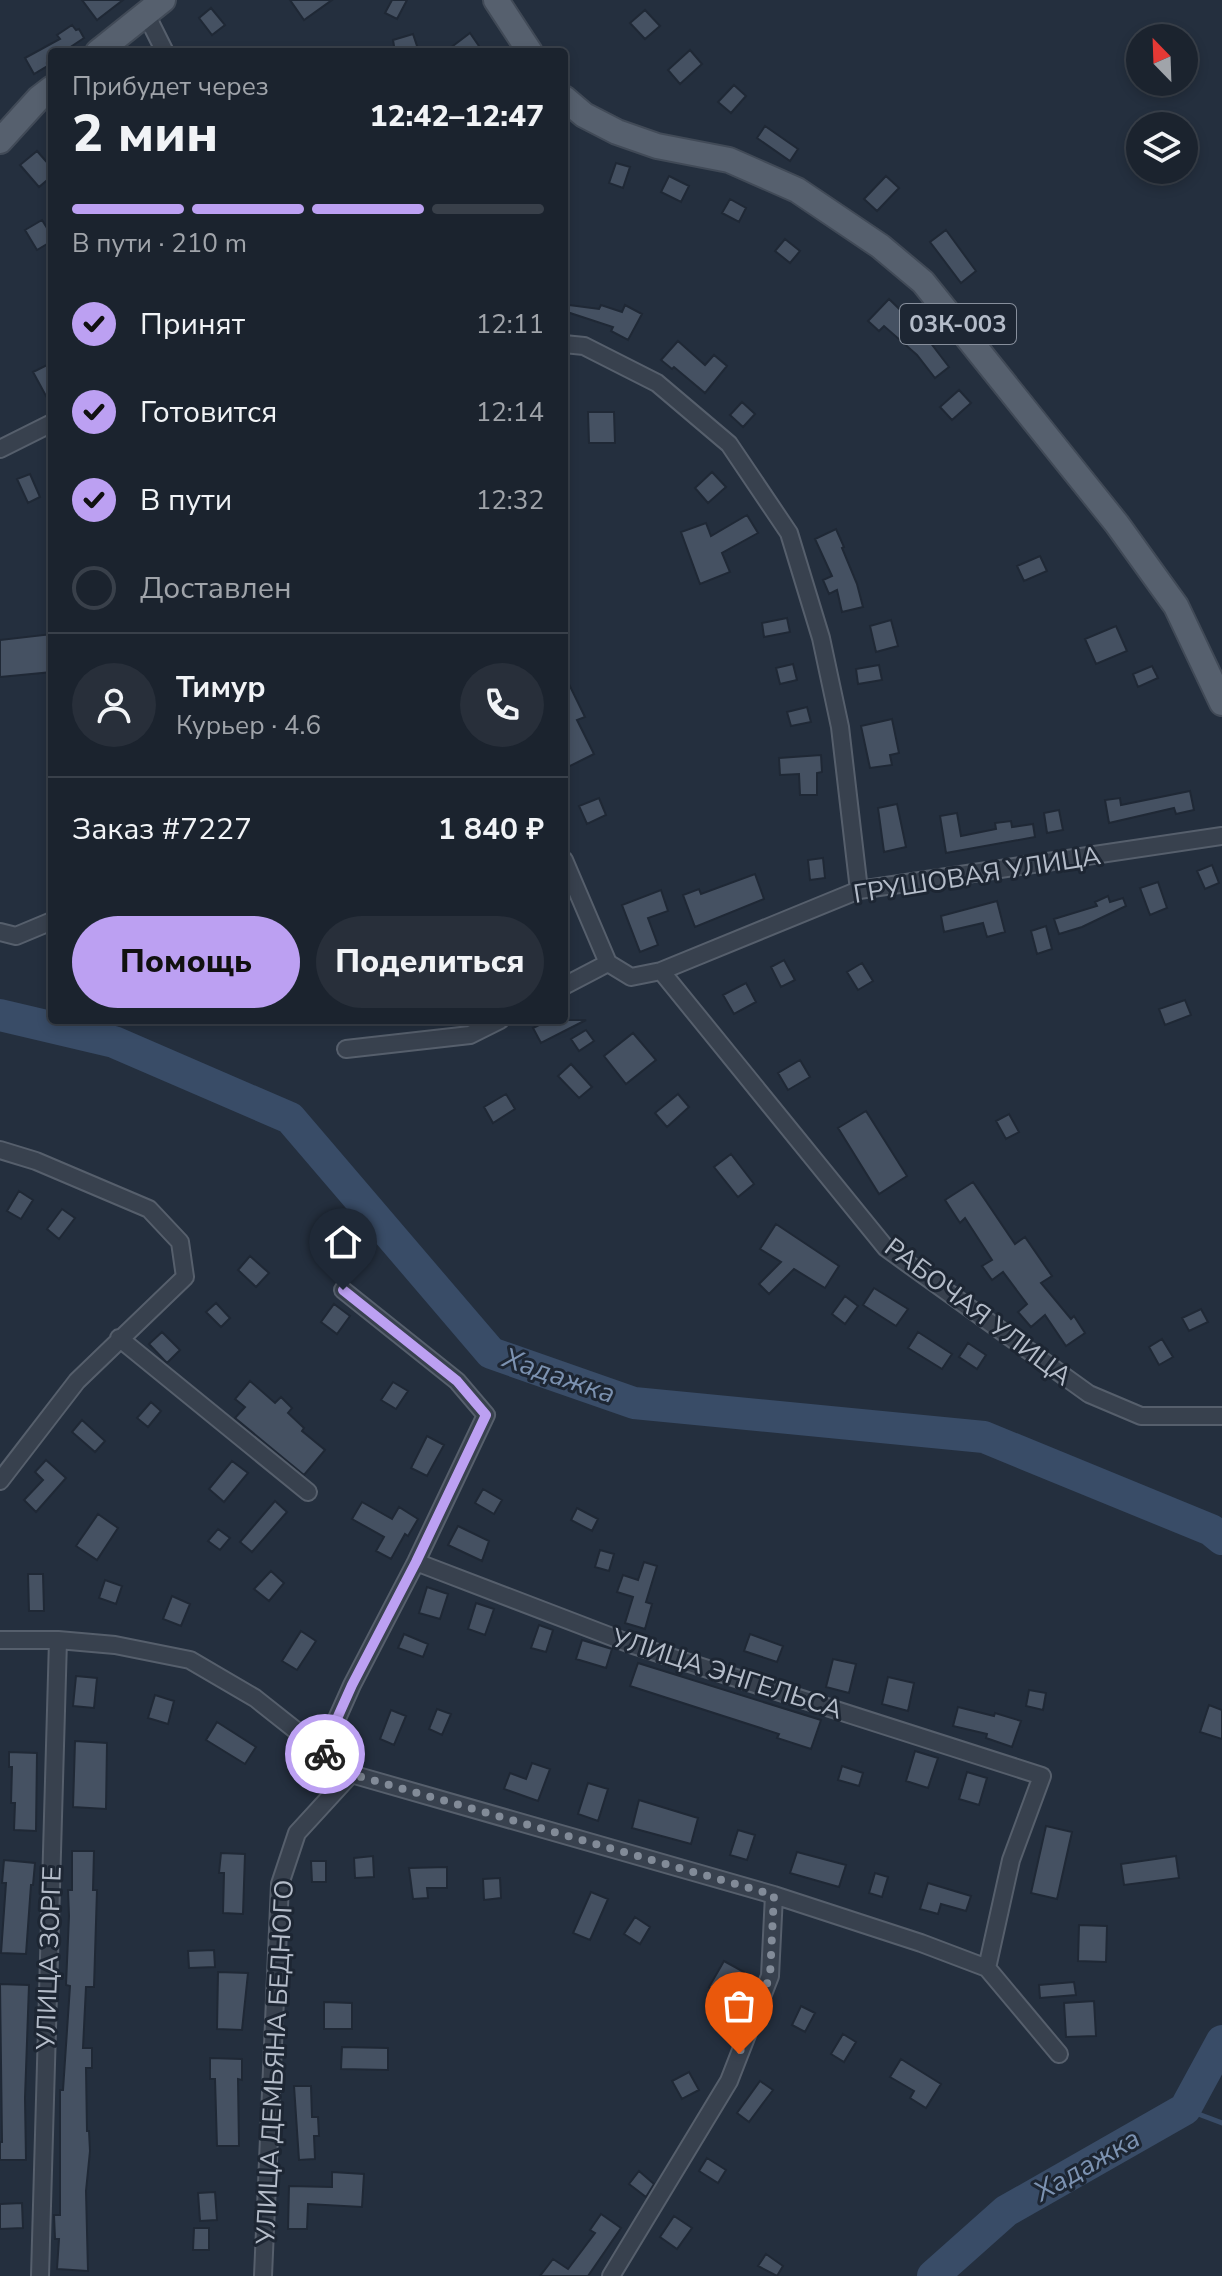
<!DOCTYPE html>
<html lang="ru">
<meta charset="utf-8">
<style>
:root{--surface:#1b232e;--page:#282f3a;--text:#f1f3f6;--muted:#a0a4aa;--line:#39404a;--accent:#bca0f2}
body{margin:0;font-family:"Nunito Sans",sans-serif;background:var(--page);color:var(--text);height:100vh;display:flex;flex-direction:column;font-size:30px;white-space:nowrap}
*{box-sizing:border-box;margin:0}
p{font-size:26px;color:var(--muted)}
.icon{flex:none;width:44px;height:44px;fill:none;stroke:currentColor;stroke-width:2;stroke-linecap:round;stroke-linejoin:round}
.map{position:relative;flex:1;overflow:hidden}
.drawer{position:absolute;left:48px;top:48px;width:520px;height:976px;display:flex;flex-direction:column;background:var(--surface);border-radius:8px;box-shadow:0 4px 12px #0003,0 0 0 2px var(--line)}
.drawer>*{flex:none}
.needle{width:52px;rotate:337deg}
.controls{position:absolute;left:1126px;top:24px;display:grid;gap:16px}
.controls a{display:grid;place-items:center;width:72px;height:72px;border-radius:50%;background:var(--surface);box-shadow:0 4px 12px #0003,0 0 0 2px var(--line);font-size:40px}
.pin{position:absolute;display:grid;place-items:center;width:68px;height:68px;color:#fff;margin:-82px -34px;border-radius:50% 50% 50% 0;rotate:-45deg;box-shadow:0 0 8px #0007}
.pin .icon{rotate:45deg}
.courier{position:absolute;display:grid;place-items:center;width:80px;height:80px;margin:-40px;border:6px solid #bca0f2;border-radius:50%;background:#fff;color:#222;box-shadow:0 2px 10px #0007}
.overview em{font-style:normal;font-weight:800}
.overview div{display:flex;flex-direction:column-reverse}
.overview{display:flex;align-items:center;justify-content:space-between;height:136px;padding:0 24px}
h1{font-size:52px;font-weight:800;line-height:60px}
.bar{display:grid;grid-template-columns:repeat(4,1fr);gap:12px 8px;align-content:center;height:96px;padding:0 24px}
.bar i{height:10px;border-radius:6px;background:var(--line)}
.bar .active{background:var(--accent)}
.bar p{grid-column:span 4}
.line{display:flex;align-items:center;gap:20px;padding:0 24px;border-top:2px solid var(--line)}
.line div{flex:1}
.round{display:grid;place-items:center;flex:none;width:84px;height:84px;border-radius:42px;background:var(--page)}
ol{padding:0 24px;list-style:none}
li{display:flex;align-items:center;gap:24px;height:88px}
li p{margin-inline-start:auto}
li .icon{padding:8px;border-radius:50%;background:var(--accent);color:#111;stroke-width:4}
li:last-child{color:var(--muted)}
li i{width:44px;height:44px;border:4px solid var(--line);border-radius:50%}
.button{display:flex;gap:16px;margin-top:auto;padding:16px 24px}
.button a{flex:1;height:92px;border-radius:48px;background:var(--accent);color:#111;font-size:32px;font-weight:800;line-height:92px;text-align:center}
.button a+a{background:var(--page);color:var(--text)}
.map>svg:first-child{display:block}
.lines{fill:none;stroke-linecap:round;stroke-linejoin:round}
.stream{stroke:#394c67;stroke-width:5}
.river{stroke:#394c67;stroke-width:32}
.building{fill:#455162;stroke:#1f2835;stroke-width:2}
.minor-casing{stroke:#565f6c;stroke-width:20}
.primary-casing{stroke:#414a57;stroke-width:28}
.minor{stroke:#38414e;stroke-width:16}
.primary{stroke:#56606e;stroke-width:24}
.done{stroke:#828b98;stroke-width:8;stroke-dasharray:0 14.4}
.route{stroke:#bca0f2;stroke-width:10}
.labels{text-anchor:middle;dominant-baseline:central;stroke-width:6;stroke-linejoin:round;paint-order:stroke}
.shield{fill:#1d2633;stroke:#878f9c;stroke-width:2}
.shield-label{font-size:24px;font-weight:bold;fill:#b4bcc9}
.street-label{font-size:26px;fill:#b4bcc9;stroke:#1d2633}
.water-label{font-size:28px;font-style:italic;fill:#7c92b1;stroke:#1d2633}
</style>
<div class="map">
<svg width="1222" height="2276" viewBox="0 0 1222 2276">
<rect width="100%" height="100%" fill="#242f3e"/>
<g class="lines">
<path class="stream" d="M1185 2109 1222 2123"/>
<path class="river" d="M0 1015 114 1042 290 1118 491 1353 634 1403 984 1437 1211 1530 1222 1539
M933 2276 1006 2211 1185 2109 1222 2041"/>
</g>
<path class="building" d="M82 0H123L97 20Z
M290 0H332L304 20Z
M392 0H407L397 19 385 13Z
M211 8 225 25 212 35 199 18Z
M645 10 660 26 645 39 630 23Z
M72 25 76 30 79 29 84 38 63 52H52V59L47 63 49 65 34 74 25 58 60 39 57 35Z
M470 33 483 52H445Z
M413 34 419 52H395L393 40Z
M690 50 702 64 680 84 668 70Z
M734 85 746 96 731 113 718 102Z
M765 126 798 149 790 161 757 138Z
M37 151 52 168V176L39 187 20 165Z
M616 163 630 167 623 188 609 183Z
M669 176 689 186 681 202 661 192Z
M886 176 899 188 877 211 864 199Z
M730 199 746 208 739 222 722 213Z
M42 220 52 236V241L37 250 25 230Z
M946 230 976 271 961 283 930 242Z
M785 239 800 251 790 263 775 251Z
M889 299 920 329 949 367 935 378 917 355 884 326 879 331 868 321Z
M569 305 599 309 601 305 622 312 625 305 642 314 628 340 611 331 613 327 567 312Z
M678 341 705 365 714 355 727 366 705 393 674 367 672 369 661 360Z
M47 365 52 374V407L33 372Z
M959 390 971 403 952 420 940 407Z
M742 402 755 414 743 427 730 415Z
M588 412H614L615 443H589Z
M712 472 726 487 708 503 695 488Z
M30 474 40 497 28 503 17 479Z
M747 515 758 533 722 553 730 572 700 584 681 532 706 523 711 536Z
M836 529 844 547 842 548 857 584 863 607 842 612 837 590 829 594 823 580 832 576 815 539Z
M1040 556 1047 571 1024 581 1017 566Z
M787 618 790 632 764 637 762 623Z
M891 620 898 646 876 652 870 626Z
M1116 626 1127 651 1096 664 1085 639Z
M52 634V672L0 677V640Z
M793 664 797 680 780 684 776 668Z
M879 665 882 680 858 684 856 669Z
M1152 666 1158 678 1138 687 1133 674Z
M564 674 585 717 577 720 594 754 564 769Z
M807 707 811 722 791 726 787 712Z
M892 719 899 753 890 755 892 765 870 768 861 726Z
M821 755 822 772 817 773V795H800L799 774 780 775 779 758Z
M1190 791 1194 810 1176 814 1174 808 1109 823 1105 800 1120 798 1121 805Z
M599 798 606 815 587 824 579 806Z
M897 804 906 847 884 852 878 808Z
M1059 810 1063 830 1047 833 1044 813Z
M957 813 961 836 996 829 995 823 1011 821 1012 827 1033 824 1035 837 946 853 940 816Z
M823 858 825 878 810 880 808 860Z
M1212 865 1219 883 1205 889 1197 871Z
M755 874 764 899 695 927 683 895 699 889 701 894Z
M1158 882 1167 908 1150 915 1140 888Z
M661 890 668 911 648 918 658 945 640 952 622 905Z
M1108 896 1110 902 1123 898 1126 906 1082 927 1059 934 1054 919 1097 906 1095 902Z
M997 901 1005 932 987 937 983 923 944 932 941 916Z
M1046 926 1052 949 1037 954 1031 931Z
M784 960 795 980 781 987 771 967Z
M862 963 873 981 858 990 847 972Z
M746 983 756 1002 734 1014 723 995Z
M1185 1000 1191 1015 1165 1025 1159 1009Z
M549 1020H586L541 1043 533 1028Z
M586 1030 594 1041 579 1051 571 1039Z
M633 1033 656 1060 626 1084 604 1056Z
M800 1060 810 1077 788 1090 778 1073Z
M571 1064 592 1087 579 1098 558 1076Z
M506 1094 515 1109 493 1123 484 1107Z
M678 1094 689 1107 667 1127 655 1113Z
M866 1111 907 1176 879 1194 838 1128Z
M1009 1114 1019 1132 1006 1139 996 1121Z
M731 1154 754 1184 738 1197 714 1167Z
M973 1182 1015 1244 1025 1237 1052 1276 1041 1283 1071 1319 1074 1316 1085 1333 1066 1346 1045 1315 1031 1327 1018 1312 1027 1304 1003 1272 992 1280 982 1266 992 1260 965 1218 960 1223 945 1200Z
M19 1191 33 1200 21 1219 7 1211Z
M62 1209 75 1218 59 1239 47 1229Z
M776 1224 839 1266 825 1288 794 1269 769 1294 759 1284 781 1262 760 1249Z
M250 1256 269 1273 256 1287 238 1270Z
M874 1288 908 1309 896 1326 863 1305Z
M845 1296 858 1306 845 1324 832 1314Z
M216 1303 230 1318 221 1327 206 1312Z
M334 1304 350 1316 337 1334 321 1322Z
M1201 1309 1208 1322 1189 1331 1182 1318Z
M162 1332 180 1350 167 1363 149 1344Z
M918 1332 952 1354 942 1369 908 1348Z
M1162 1339 1173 1357 1159 1365 1149 1347Z
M968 1343 986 1355 977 1369 959 1357Z
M250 1381 275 1403 281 1397 292 1408 288 1413 304 1428 302 1431 325 1450 304 1475 235 1418 245 1407 235 1399Z
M393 1382 408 1391 396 1409 381 1400Z
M151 1402 161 1411 148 1427 137 1418Z
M82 1420 105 1441 95 1452 72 1432Z
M427 1436 444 1445 427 1476 411 1468Z
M46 1460 66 1478 36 1512 24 1500 43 1480 35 1472Z
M232 1461 248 1473 224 1502 209 1489Z
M483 1489 502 1500 494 1514 475 1503Z
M275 1501 287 1512 252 1552 240 1542Z
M362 1502 392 1519 399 1507 418 1519 408 1536 405 1534 391 1559 376 1551 384 1537 352 1519Z
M577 1508 598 1519 592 1531 571 1520Z
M98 1514 118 1528 97 1560 76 1546Z
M458 1526 489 1541 482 1561 448 1545Z
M218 1529 230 1538 220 1550 208 1541Z
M600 1550 614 1554 609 1571 595 1567Z
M644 1562 657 1566 646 1602 652 1604 645 1629 625 1623 633 1597 617 1592 623 1575 638 1580Z
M271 1571 284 1583 269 1601 254 1589Z
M28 1574H43L44 1611H29Z
M105 1580 122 1586 116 1604 99 1598Z
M427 1587 448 1594 440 1619 419 1613Z
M172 1596 190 1604 181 1626 163 1619Z
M476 1603 494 1609 485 1635 468 1629Z
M539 1625 553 1630 546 1652 531 1648Z
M301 1631 316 1641 297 1670 282 1661Z
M404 1634 428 1644 423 1657 398 1648Z
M750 1634 783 1646 777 1662 744 1651Z
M582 1640 612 1649 606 1668 576 1659Z
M833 1659 856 1664 849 1693 826 1687Z
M638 1663 821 1720 811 1749 777 1738 779 1734 630 1686Z
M76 1676 97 1678 94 1708 73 1706Z
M888 1677 914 1683 908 1711 882 1704Z
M1029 1690 1046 1693 1043 1710 1026 1706Z
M155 1695 174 1701 168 1724 148 1718Z
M1209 1705 1222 1710V1739L1200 1732Z
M958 1707 994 1716 995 1713 1021 1721 1012 1747 986 1738 987 1734 953 1726Z
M437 1709 451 1714 442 1735 429 1729Z
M391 1710 406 1716 394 1745 380 1739Z
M217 1722 256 1747 245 1764 206 1740Z
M75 1741 107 1743 106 1809 73 1807Z
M915 1751 938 1758 928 1788 906 1781Z
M9 1752 37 1753 36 1831 14 1830 15 1803H11L12 1767H9Z
M532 1763 550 1769 538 1801 504 1789 510 1773 526 1779Z
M842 1766 863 1773 859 1786 838 1780Z
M967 1772 987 1778 979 1805 959 1799Z
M588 1783 608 1789 598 1821 578 1814Z
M639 1800 698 1818 691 1844 632 1828Z
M1046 1826 1072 1832 1057 1899 1031 1893Z
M738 1830 755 1835 747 1860 730 1855Z
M72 1851H94L93 1890H97L94 1987H86L83 2048H92V2068H86L87 2131H89L90 2151 86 2191 88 2271 57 2269 59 2239H55L54 2215H60V2090H63L70 1986 66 1985 69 1916 68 1890H72Z
M797 1852 846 1865 839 1887 790 1873Z
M221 1853 245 1854 243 1914 223 1913 224 1873H219Z
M373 1856 374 1877 355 1878 354 1858Z
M1176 1856 1179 1878 1124 1885 1121 1864Z
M4 1860 35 1863 33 1885H31L26 1954 1 1953 6 1883H2Z
M311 1861H326V1882H312Z
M447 1867V1888H427L428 1898 413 1899 409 1868Z
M875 1873 888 1877 882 1897 869 1893Z
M500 1878 501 1898 484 1900 483 1879Z
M928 1883 971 1896 966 1911 941 1904 938 1914 920 1909Z
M591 1892 608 1899 590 1940 573 1933Z
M635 1917 650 1927 640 1944 624 1934Z
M1079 1925 1107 1926 1106 1962 1078 1961Z
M214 1950 215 1967 189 1968 188 1951Z
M724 1961 744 1972 743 1975 757 1980 746 2007 709 1987Z
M218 1972 248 1973 242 2030 217 2029Z
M1074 1982 1076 1995 1040 1998 1039 1985Z
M0 1984 29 1985 25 2098 26 2160H0V2142H2Z
M1094 2001 1096 2036 1066 2037 1064 2003Z
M324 2002 352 2003V2029H324Z
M801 2006 815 2013 805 2032 792 2025Z
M843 2034 856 2042 844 2062 831 2054Z
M342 2047 388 2048V2070L341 2069Z
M210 2058 242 2059V2080L238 2079 239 2146H217L215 2079H210Z
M901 2059 941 2084 926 2108 910 2098 914 2091 890 2077Z
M689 2072 699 2090 682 2099 672 2081Z
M760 2081 773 2090 749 2122 737 2113Z
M294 2086H311L312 2117H318L319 2136H314L315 2159 299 2160Z
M707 2158 726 2170 718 2183 699 2171Z
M639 2171 654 2184 646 2197 629 2184Z
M332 2172 364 2174 362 2207 308 2204 307 2229H288L289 2186 332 2187Z
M215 2192 217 2220 200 2221 198 2193Z
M22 2203 23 2228 0 2229V2204Z
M601 2214 621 2228 588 2276H540L553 2259 568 2269 595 2233 590 2230Z
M674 2216 692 2228 677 2249 660 2237Z
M194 2228H209V2250H193Z
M766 2254 783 2266 777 2276 758 2266Z"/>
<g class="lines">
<g class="minor-casing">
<path id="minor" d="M146 14 165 52
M564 344 584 346 657 383 729 444 789 533 821 638 840 727 859 890
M0 449 52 423
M564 860 608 963
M0 932 16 936 52 921
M661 971 886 1248 1089 1394 1141 1416H1222
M564 986 608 963 631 977 661 971 859 890 1222 836
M346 1049 470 1035 500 1020
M0 1150 36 1161 149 1209 180 1242 185 1277 77 1381 0 1481
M119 1338 308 1492
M416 1562 633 1645 1042 1776 1011 1860 987 1968
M0 1640H58L115 1645 190 1660 255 1698 351 1774 774 1895 921 1943 987 1968 1059 2054
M322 1752 352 1685 416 1562 486 1415 457 1381 343 1290
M40 2276 58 1640
M263 2276 280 1884 297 1833 351 1774
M611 2276 729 2081 770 1976 774 1895"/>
</g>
<g class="primary-casing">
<path id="primary" d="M496 0 530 52
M98 52 163 0
M564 98 584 115 617 132 657 146 729 160 797 190 880 246 923 282 1117 524 1176 606 1222 703
M0 141 39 98 52 88"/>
</g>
<use href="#minor" class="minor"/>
<use href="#primary" class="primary"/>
</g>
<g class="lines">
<path class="done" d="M325 1754 351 1774 774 1895 770 1976 739 2054"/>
<path class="route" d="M325 1754 322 1752 352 1685 416 1562 486 1415 457 1381 343 1290"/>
</g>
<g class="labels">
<rect class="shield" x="900" y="304" width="116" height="40" rx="6"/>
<g class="shield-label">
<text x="958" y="324">03К-003</text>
</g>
<g class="street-label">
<text transform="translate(977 875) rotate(-9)">ГРУШОВАЯ УЛИЦА</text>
<text transform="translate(978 1312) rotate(37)">РАБОЧАЯ УЛИЦА</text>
<text transform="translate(727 1674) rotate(18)">УЛИЦА ЭНГЕЛЬСА</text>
<text transform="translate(49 1958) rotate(-88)">УЛИЦА ЗОРГЕ</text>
<text transform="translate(275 2062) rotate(-87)">УЛИЦА ДЕМЬЯНА БЕДНОГО</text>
</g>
<g class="water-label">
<text transform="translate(559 1376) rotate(19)">Хадажка</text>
<text transform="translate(1087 2165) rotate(-30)">Хадажка</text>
</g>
</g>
</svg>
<div class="controls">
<a><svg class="needle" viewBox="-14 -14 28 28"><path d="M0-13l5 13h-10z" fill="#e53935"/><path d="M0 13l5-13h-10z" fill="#a0a4aa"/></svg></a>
<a><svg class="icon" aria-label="layers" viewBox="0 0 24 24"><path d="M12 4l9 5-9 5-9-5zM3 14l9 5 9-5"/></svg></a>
</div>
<div class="pin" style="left:739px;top:2054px;background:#ea580c"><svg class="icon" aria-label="bag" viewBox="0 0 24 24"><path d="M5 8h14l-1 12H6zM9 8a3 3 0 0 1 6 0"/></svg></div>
<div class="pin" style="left:343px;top:1290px;background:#1f2937"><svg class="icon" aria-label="home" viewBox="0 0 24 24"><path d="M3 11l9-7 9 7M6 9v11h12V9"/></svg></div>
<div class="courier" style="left:325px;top:1754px"><svg class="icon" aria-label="bike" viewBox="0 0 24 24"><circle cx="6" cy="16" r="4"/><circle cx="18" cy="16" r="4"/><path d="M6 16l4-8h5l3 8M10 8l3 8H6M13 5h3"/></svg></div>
<section class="drawer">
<div class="overview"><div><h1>2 мин</h1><p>Прибудет через</p></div><em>12:42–12:47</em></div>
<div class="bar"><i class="active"></i><i class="active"></i><i class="active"></i><i></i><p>В пути · 210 m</p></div>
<ol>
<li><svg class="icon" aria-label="check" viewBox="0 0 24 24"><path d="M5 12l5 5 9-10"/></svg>Принят<p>12:11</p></li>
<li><svg class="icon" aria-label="check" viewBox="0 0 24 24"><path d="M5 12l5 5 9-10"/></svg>Готовится<p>12:14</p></li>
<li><svg class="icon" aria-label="check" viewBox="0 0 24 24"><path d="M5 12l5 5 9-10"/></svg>В пути<p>12:32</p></li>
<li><i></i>Доставлен</li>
</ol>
<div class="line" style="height:144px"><a class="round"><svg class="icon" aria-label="person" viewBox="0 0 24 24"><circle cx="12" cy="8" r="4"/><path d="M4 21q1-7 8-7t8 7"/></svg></a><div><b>Тимур</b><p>Курьер · 4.6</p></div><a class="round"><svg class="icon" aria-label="phone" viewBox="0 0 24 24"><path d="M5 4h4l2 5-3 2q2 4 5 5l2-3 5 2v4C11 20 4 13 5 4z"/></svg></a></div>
<div class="line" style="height:104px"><div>Заказ #7227</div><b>1 840 ₽</b></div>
<div class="button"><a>Помощь</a><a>Поделиться</a></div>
</section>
</div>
